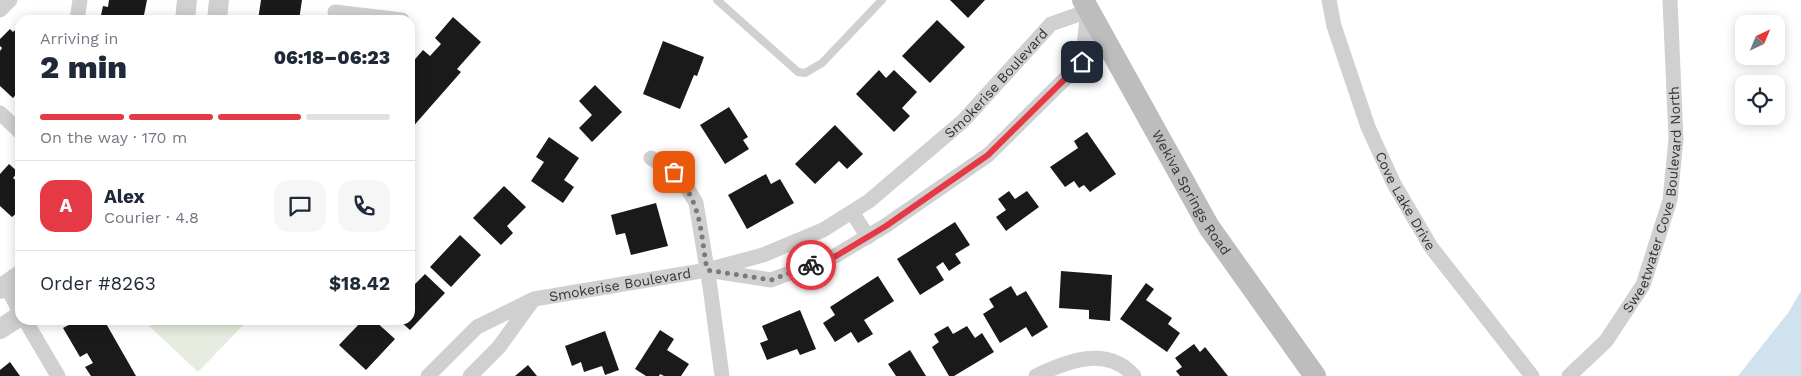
<!DOCTYPE html>
<meta charset="utf-8">
<style>
:root{--surface:#fff;--page:#f6f6f7;--text:#1f2937;--muted:#747a83;--line:#e0e1e3;--accent:#e63946}
body{margin:0;font-family:"Work Sans",sans-serif;background:var(--page);color:var(--text);height:100vh;display:flex;flex-direction:column;font-size:19px;white-space:nowrap}
*{box-sizing:border-box;margin:0}
p{font-size:16px;color:var(--muted)}
.icon{flex:none;width:28px;height:28px;fill:none;stroke:currentColor;stroke-width:2;stroke-linecap:round;stroke-linejoin:round}
.map{position:relative;flex:1;overflow:hidden}
.details{position:absolute;left:15px;top:15px;width:400px;height:310px;display:flex;flex-direction:column;background:var(--surface);border-radius:15px;box-shadow:0 2px 12px #0003}
.details>*{flex:none}
.needle{width:32px;rotate:44deg}
.controls{position:absolute;left:1735px;top:15px;display:grid;gap:10px}
.controls a{display:grid;place-items:center;width:50px;height:50px;border-radius:10px;background:var(--surface);box-shadow:0 2px 12px #0003;font-size:25px}
.pin{position:absolute;display:grid;place-items:center;width:42px;height:42px;color:#fff;margin:-21px;border-radius:10px;box-shadow:0 2px 8px #0006}
.courier{position:absolute;display:grid;place-items:center;width:50px;height:50px;margin:-25px;border:4px solid #e63946;border-radius:50%;background:#fff;color:#222;box-shadow:0 1px 6px #0007}
.head em{font-style:normal;font-weight:800}
.head div{display:flex;flex-direction:column-reverse}
.head{display:flex;align-items:center;justify-content:space-between;height:85px;padding:0 25px}
h1{font-size:32px;font-weight:800;line-height:38px}
.bar{display:grid;grid-template-columns:repeat(4,1fr);gap:8px 5px;align-content:center;height:60px;padding:0 25px}
.bar i{height:6px;border-radius:4px;background:var(--line)}
.bar .on{background:var(--accent)}
.bar p{grid-column:span 4}
.line{display:flex;align-items:center;gap:12px;padding:0 25px;border-top:1px solid var(--line)}
.line div{flex:1}
.round{display:grid;place-items:center;flex:none;width:52px;height:52px;border-radius:15px;background:var(--page)}
.map>svg:first-child{display:block}
.green{fill:#e6ecdf}
.water{fill:#cfe2ee}
.building{fill:#1a1a1a}
.lines{fill:none;stroke-linecap:round;stroke-linejoin:round}
.service{stroke:#d0d0d0;stroke-width:8}
.minor{stroke:#d0d0d0;stroke-width:15}
.tertiary{stroke:#d0d0d0;stroke-width:20}
.secondary{stroke:#bdbdbd;stroke-width:22}
.done{stroke:#7a7a7a;stroke-width:5;stroke-dasharray:0 9}
.route{stroke:#e63946;stroke-width:6}
.labels{text-anchor:middle;dominant-baseline:central;stroke-width:5;stroke-linejoin:round;paint-order:stroke}
.street-label{font-size:14px;fill:#333;stroke:#fff}
</style>
<div class="map">
<svg width="1801" height="376" viewBox="0 0 1801 376">
<rect width="100%" height="100%" fill="#fff"/>
<path class="green" d="M155 320H248L198 372 149 326Z"/>
<path class="water" d="M1801 291V376H1738L1788 313Z"/>
<path class="building" d="M109 0H147L143 20H100L103 6 108 7Z
M261 0H302L299 20H258Z
M950 0H985L968 18Z
M453 17 481 42 457 69 461 72 410 130V75L414 71 410 65 423 50 430 56 441 44 435 38Z
M937 20 965 47 930 83 902 56Z
M20 25V90L13 98 0 86V51L2 48 0 46V39L10 29 13 32Z
M663 41 704 57 697 76 694 75 680 109 643 94Z
M879 70 886 78 894 70 917 92 902 108 910 116 894 132 856 94Z
M595 85 622 112 592 142 579 128 592 115 579 101Z
M729 107 748 137 743 140 749 149 725 164 700 125Z
M835 125 863 154 847 169 839 161 815 184 795 164Z
M1087 132 1116 174 1090 192 1084 185 1079 188 1074 181 1065 187 1050 167 1078 148 1074 141Z
M549 137 579 158 564 180 574 187 563 203 531 181 544 162 536 157Z
M9 164 18 172 13 178 19 183 20 181V214L18 212 12 217 0 206V174Z
M766 174 771 184 780 179 794 203 747 229 728 195Z
M504 186 526 207 507 226 513 233 501 245 473 218Z
M1009 191 1015 199 1027 191 1039 207 1006 231 996 217 1006 210 998 199Z
M656 203 668 246 631 255 625 233 616 235 611 215Z
M955 222 970 245 955 254 961 263 949 271 943 262 936 267 944 280 920 295 897 259Z
M460 235 481 255 451 287 430 267Z
M1061 271 1112 275 1110 321 1089 319V310L1059 308Z
M425 274 445 293 410 330 399 320H410V289Z
M878 276 894 301 864 320 873 334 858 343 851 332 835 342 823 323 835 315 830 307Z
M1146 283 1154 289 1146 300 1172 318 1168 324 1180 333 1167 352 1120 319Z
M1011 286 1017 296 1026 291 1048 327 1032 337 1026 327 1000 343 983 314 994 307 989 299Z
M800 310 816 349 800 355 797 349 767 360 760 343 768 340 762 326Z
M78 320H104L136 376H91L85 367 93 363 87 353 80 357 63 328Z
M363 320H374L395 339 366 370 339 345Z
M948 326 953 334 967 326 975 338 982 333 994 352 954 376H949L932 347 939 342 934 334Z
M660 330 674 339 667 350 689 364 681 376H664L660 374 659 376H646L635 369Z
M605 331 619 370 605 375 602 366 584 372 581 362 572 366 565 346Z
M1194 344 1200 352 1205 347 1228 376H1180L1176 371 1182 367 1175 358Z
M910 350 926 376H896L888 364Z
M10 362 20 376H0V370Z
M528 365 537 376H515Z"/>
<g class="lines">
<path class="service" d="M717 0 798 72 805 73 822 63 882 0"/>
<g class="minor">
<path id="s1" d="M1329 0 1334 26 1368 127 1394 184 1431 247 1532 376"/>
<path d="M0 10 10 0"/>
<path d="M335 12 402 20"/>
<path d="M77 20 80 0"/>
<path d="M0 113 20 132"/>
<path d="M651 158 674 172 688 189 696 203 710 287 722 376"/>
<path d="M852 212 868 237"/>
<path d="M6 285 20 312"/>
<path d="M25 320 58 376"/>
<path id="s2" d="M428 376 477 327 534 299 707 270 763 255 823 230 869 201 963 121 1051 24 1088 11 1082 62 988 155 885 226 835 256 771 280 707 270"/>
<path d="M470 376 499 347 533 300"/>
<path d="M1036 376C1067 361 1107 345 1134 376"/>
<path id="s3" d="M1569 376 1606 341 1643 285 1670 200 1676 139 1670 0"/>
</g>
<path class="tertiary" d="M185 20 187 0
M217 20 219 0
M0 289 20 275
M0 329 20 316"/>
<path class="secondary" id="s4" d="M1083 0 1209 227 1315 376"/>
</g>
<g class="lines">
<path class="done" d="M674 172C702 204 700 229 707 270L771 280 811 265"/>
<path class="route" d="M811 265 836 256 886 226 988 155 1082 62"/>
</g>
<g class="labels">
<g class="street-label">
<text stroke="none"><textPath href="#s2" startOffset="659">Smokerise Boulevard</textPath></text>
<text stroke="none"><textPath href="#s4" startOffset="221">Wekiva Springs Road</textPath></text>
<text stroke="none"><textPath href="#s3" startOffset="204">Sweetwater Cove Boulevard North</textPath></text>
<text stroke="none"><textPath href="#s1" startOffset="216">Cove Lake Drive</textPath></text>
<text stroke="none"><textPath href="#s2" startOffset="220">Smokerise Boulevard</textPath></text>
</g>
</g>
</svg>
<div class="controls">
<a><svg class="needle" viewBox="-14 -14 28 28"><path d="M0-13l5 13h-10z" fill="#e53935"/><path d="M0 13l5-13h-10z" fill="#747a83"/></svg></a>
<a><svg class="icon" aria-label="locate" viewBox="0 0 24 24"><circle cx="12" cy="12" r="6"/><path d="M12 2v4M12 18v4M2 12h4M18 12h4"/></svg></a>
</div>
<div class="pin" style="left:674px;top:172px;background:#ea580c"><svg class="icon" aria-label="bag" viewBox="0 0 24 24"><path d="M5 8h14l-1 12H6zM9 8a3 3 0 0 1 6 0"/></svg></div>
<div class="pin" style="left:1082px;top:62px;background:#1f2937"><svg class="icon" aria-label="home" viewBox="0 0 24 24"><path d="M3 11l9-7 9 7M6 9v11h12V9"/></svg></div>
<div class="courier" style="left:811px;top:265px"><svg class="icon" aria-label="bike" viewBox="0 0 24 24"><circle cx="6" cy="16" r="4"/><circle cx="18" cy="16" r="4"/><path d="M6 16l4-8h5l3 8M10 8l3 8H6M13 5h3"/></svg></div>
<section class="details">
<div class="head"><div><h1>2 min</h1><p>Arriving in</p></div><em>06:18–06:23</em></div>
<div class="bar"><i class="on"></i><i class="on"></i><i class="on"></i><i></i><p>On the way · 170 m</p></div>
<div class="line" style="height:90px"><b class="round" style="background:var(--accent);color:#fff">A</b><div><b>Alex</b><p>Courier · 4.8</p></div><a class="round"><svg class="icon" aria-label="chat" viewBox="0 0 24 24"><path d="M4 5h16v11H9l-5 4z"/></svg></a><a class="round"><svg class="icon" aria-label="phone" viewBox="0 0 24 24"><path d="M5 4h4l2 5-3 2q2 4 5 5l2-3 5 2v4C11 20 4 13 5 4z"/></svg></a></div>
<div class="line" style="height:65px"><div>Order #8263</div><b>$18.42</b></div>
</section>
</div>
